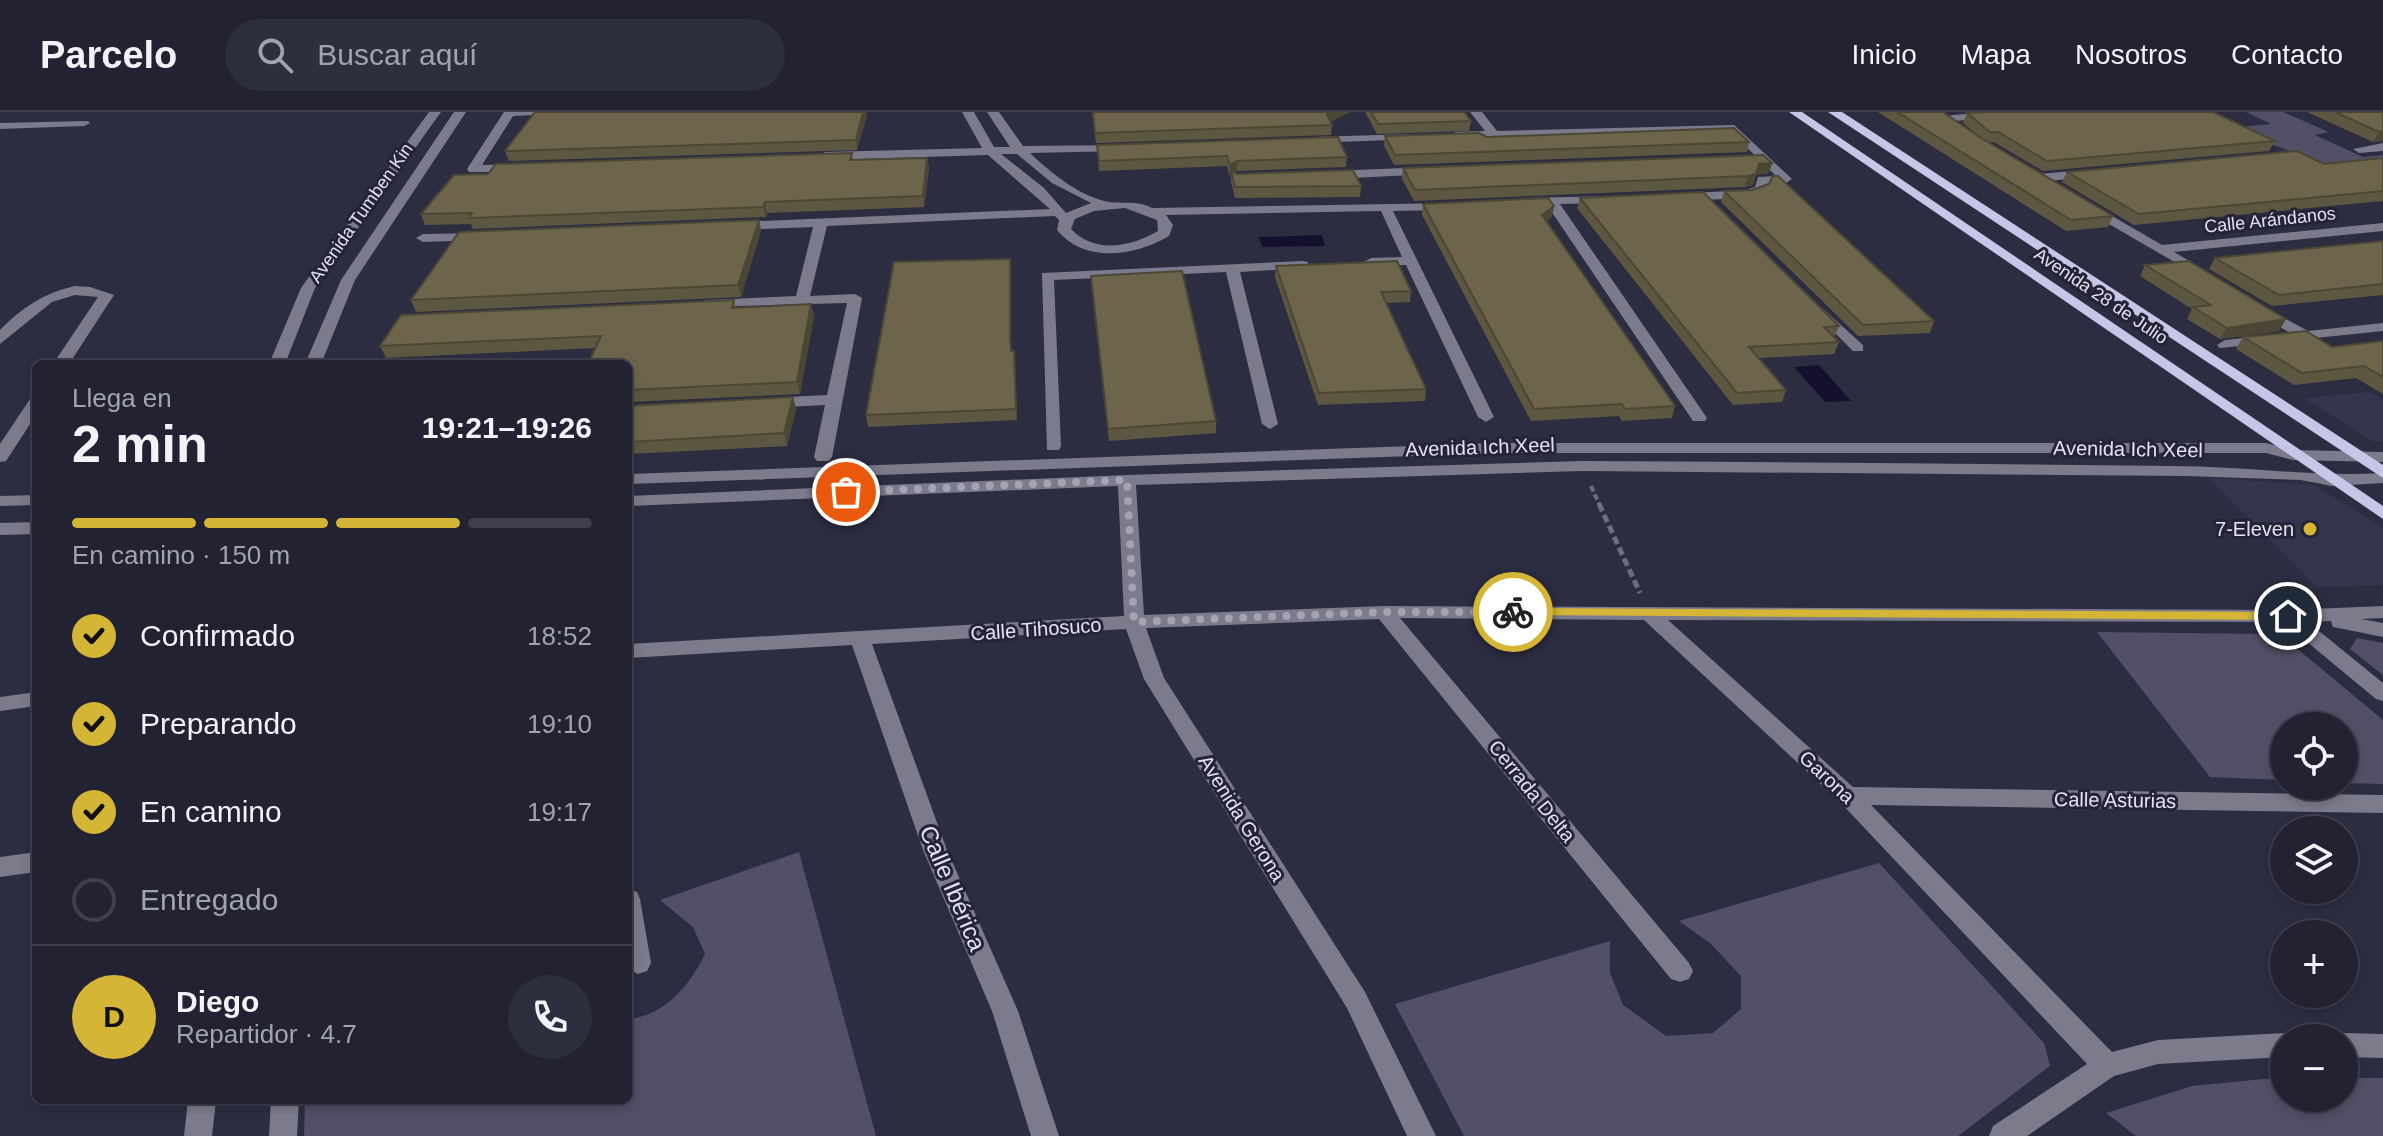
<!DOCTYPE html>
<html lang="es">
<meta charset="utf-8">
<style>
:root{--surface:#222232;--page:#2e2f3e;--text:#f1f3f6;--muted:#a2a4ac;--line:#3f3f4d;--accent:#d5b535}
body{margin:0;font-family:Arial,sans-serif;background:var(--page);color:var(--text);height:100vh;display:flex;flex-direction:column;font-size:30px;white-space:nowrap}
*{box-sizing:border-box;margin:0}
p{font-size:26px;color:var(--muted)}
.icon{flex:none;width:44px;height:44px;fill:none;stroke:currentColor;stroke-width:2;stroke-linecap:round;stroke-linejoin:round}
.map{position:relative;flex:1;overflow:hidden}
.drawer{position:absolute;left:32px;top:248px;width:600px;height:744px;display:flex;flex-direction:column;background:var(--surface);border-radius:12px;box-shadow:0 4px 12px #0003,0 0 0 2px var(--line)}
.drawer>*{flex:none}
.tools{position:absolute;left:2270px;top:600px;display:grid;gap:16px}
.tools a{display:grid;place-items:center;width:88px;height:88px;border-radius:50%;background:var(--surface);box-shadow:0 4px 12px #0003,0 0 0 2px var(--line);font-size:40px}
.pin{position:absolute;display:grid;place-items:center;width:68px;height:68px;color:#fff;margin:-34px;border:4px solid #fff;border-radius:50%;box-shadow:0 2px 8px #0007}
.courier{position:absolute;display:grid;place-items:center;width:80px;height:80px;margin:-40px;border:6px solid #d5b535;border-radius:50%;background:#fff;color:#222;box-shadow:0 2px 10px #0007}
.overview em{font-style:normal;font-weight:800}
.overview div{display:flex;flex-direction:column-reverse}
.overview{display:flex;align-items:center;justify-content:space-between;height:136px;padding:0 40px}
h1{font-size:52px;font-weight:800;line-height:60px}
.bar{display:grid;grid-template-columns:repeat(4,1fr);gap:12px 8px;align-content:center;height:96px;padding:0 40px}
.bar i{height:10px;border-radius:6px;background:var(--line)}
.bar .current{background:var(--accent)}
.bar p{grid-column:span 4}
.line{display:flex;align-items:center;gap:20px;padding:0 40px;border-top:2px solid var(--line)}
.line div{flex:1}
.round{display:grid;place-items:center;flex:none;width:84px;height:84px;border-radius:42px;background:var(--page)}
ol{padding:0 40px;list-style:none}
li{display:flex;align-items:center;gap:24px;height:88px}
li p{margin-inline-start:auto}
li .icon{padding:8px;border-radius:50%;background:var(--accent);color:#111;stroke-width:4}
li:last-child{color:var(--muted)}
li i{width:44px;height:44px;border:4px solid var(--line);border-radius:50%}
header{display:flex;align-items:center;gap:48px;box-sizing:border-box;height:112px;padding:0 40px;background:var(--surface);border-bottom:2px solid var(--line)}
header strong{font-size:38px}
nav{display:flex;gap:44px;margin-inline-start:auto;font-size:28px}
.search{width:560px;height:72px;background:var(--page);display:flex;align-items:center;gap:20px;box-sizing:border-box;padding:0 28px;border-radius:44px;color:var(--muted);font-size:30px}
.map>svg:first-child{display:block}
.built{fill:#363550}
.green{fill:#515066}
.water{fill:#14112f}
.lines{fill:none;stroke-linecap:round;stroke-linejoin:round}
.path-far1{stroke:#6d6d80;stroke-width:4;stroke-dasharray:6 3;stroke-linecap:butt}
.path{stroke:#6d6d80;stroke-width:5;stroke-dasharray:8 4;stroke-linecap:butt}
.minor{fill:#7b7b8c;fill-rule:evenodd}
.major{fill:#c7c6e9;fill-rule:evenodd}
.wall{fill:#5d5741}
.shaded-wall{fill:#4c4735}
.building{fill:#6c654c;stroke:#4c4735;stroke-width:2}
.route{fill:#d5b535}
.done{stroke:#a3a3b3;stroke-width:8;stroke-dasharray:0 14.4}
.poi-dot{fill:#d5b535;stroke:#242337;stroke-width:3}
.labels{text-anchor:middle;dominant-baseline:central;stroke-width:6;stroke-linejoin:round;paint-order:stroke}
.far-street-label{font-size:18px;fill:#e2e2f0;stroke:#242337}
.street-label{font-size:20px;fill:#e2e2f0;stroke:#242337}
.poi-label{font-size:20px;fill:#e2e2f0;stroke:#242337;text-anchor:end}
.near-street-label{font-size:24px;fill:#e2e2f0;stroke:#242337}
</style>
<header>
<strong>Parcelo</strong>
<div class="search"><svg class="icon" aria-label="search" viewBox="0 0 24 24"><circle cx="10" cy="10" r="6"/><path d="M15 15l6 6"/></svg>Buscar aquí</div>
<nav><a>Inicio</a><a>Mapa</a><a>Nosotros</a><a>Contacto</a></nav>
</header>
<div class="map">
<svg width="2383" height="1024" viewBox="0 0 2383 1024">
<rect width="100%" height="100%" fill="#2d2d42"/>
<path class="built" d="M2370 280 2383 287V329L2374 330 2304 286Z
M2209 366 2315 373 2383 417V473L2317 475Z"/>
<path class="green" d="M2246 0H2283L2329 20 2315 23 2363 45 2383 43V77C2329 58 2280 32 2225 16L2271 12Z
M2097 520 2264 522 2289 530 2383 608V672L2344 671V614H2284V668L2210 665Z
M2357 526 2383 531V563L2350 537Z
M799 740 876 1024H304L305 988H628V907C665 904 690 873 705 842L693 815 660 788Z
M1879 751 2044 931 2050 954 1958 1024H1464L1395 892 1610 829V861L1623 893 1666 924 1713 921 1741 897V864L1711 832 1679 809Z
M2284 965V986H2344V966H2383V1024H2136L2106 1001 2192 974Z"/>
<path class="water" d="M1322 123 1325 134 1262 135 1259 125Z
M1819 253 1851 289 1825 290 1794 255Z"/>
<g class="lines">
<path class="path-far1" d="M1591 374 1600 394"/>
<path class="path" d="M1599 392 1640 481"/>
<path class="minor" d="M429 0H441L315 176 285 252H269L301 176Z
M454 0H466L355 168 321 252H305L341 168Z
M504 0H542L536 3 513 4 482 53 517 52 523 56 517 60H469L467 57Z
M962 0H974L994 35H1010L987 0H999L1023 34 1128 33 1130 35 1124 39 1030 41C1050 60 1081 86 1110 90 1125 92 1137 88 1152 96L1452 91V97L1447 98 1393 99 1494 305 1486 310 1478 305 1406 153 1371 154 1364 150 1371 146 1402 145 1381 99 1166 103 1173 113 1169 124C1135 144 1085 152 1057 118L1059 108 1055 104 827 114 810 184 855 182 862 186 832 345 829 349H817L814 345 825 293 767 296 759 291 767 286 827 283 847 191 703 195V189L708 188 796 184 813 115 735 118 728 114 735 110 1050 97 988 43 825 48 819 44 825 40 982 36ZM1001 42H1017L1052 71 1091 91 1066 101 1044 76ZM1125 96 1157 108 1158 119C1131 135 1094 142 1071 117L1075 107 1094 99Z
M1470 0H1482L1497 19 1734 13 1792 67 1786 71H1768L1765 80 1748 86 1679 89 1673 85 1675 82 1746 78 1755 75 1758 65 1776 64 1731 20 1452 25 1450 23 1456 20 1485 19Z
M1988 0H2036L2030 3 1942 10 1936 7 1942 4Z
M88 9 90 11 84 14 0 17V11Z
M1412 22 1418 25 1416 27 1312 31 1306 28 1312 25Z
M2383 31V39L2359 41 2353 37Z
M1430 55 1434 56V62L1330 67 1324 63 1330 59Z
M2092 57 2096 58V64L2040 70 2034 66 2040 62Z
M1611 84V90L1607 91 1560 92 1707 306 1705 309H1693L1547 93 1523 94 1517 90 1523 86Z
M2088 90 2162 133 2383 111V119L2174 140 2207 159V165L2202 166 2083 97 2082 94Z
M488 121V127L483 128 423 130 416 126 423 122Z
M1303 149 1308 150V156L1240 160 1278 312 1270 317 1262 312 1226 160 1054 168 1061 334 1059 338H1047L1042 161Z
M75 174 90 175 114 183 69 252H53L98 185 75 183 52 190 0 232V218C22 196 43 181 75 174Z
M2260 193 2308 219 2383 211V219L2220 236 2217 233 2225 228 2290 221 2255 200 2253 197Z
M1821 195 1863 233V239H1853L1816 202V196Z
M36 285V303L6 349 0 350V332L30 287Z
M1498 331H2266L2293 338 2383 340V350L2293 348 2266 341H1498L628 372V362Z
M1582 349C1778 350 1975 352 2171 354 2242 354 2313 365 2383 361V371L2332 374 2301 368 2186 364 1582 359 1136 373 1144 503 1384 494 2288 498 2383 494V506L2361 507 2383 511V525L2333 515 2331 509 2308 510 2383 571V589L2376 587 2283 510 1668 508 1853 675 2383 683V701L1871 693 2112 940 2158 928 2284 921 2294 926H2284V945L2158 952 2114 964 2027 1024H1989L1993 1014 2087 952 1840 690 1644 508 1400 506 1689 851 1693 859 1689 867 1680 870 1671 867 1379 507 1146 516 1164 566 1365 880 1436 1024H1407L1347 896 1144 567 1126 517 872 532 947 738 1018 899 1059 1024H1031L992 899 923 738 852 533 628 546V532L1124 504 1118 374 628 394V384L1127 363Z
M36 383V393L0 394V384Z
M36 410V422L0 423V411Z
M36 580V594L0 599V585Z
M36 740V760L0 765V745Z
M628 777 637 780 640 787 651 851 647 859 638 862 628 857Z
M2344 921 2383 922V946L2344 945V926H2334Z
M188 988H216L212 1024H184Z
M271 988H299L297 1024H269Z"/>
<path class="major" d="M1789 0H1802L2383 394V407Z
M1828 0H1842L2383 353V366Z"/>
</g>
<path class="wall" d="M535 0H866L867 3 857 38 509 49 505 39Z
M1092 0H1350L1330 10 1332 13 1331 23 1096 31Z
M1365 0H1464L1471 9 1469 19 1377 22Z
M1878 0H1943L1982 27 1963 11 1967 1 2275 29 2269 39 2043 59 1994 30H1988L2113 104 2108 115 2066 119Z
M2307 0H2383V29L2373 30Z
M1385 24 1487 25 1749 30 1747 40 1394 53 1384 34Z
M1097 33 1347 45 1346 55 1237 59 1234 61 1237 62 1361 74 1360 85 1235 86 1231 69V63H1229L1227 54 1099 59Z
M852 41 853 48 927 46 929 56 924 95 767 101 766 105 473 117 471 112 425 113 421 102 488 62Z
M2383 46V89L2134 113 2062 70 2067 60 2324 52Z
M1403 56 1769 61 1756 63 1753 73 1745 75 1414 89 1402 67Z
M1724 79 1934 209 1930 221 1858 224 1721 90Z
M1580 86 1839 214 1834 226 1839 230 1834 242 1759 246 1786 278 1782 290 1733 293 1577 96Z
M1423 92 1552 105 1547 109 1675 294 1672 306 1622 309 1619 304 1531 309 1422 103Z
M759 108 761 119 741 185 416 200 411 188Z
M2383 129V183L2272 194 2209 157 2215 146Z
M1010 147 1011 234V239H1014L1015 250 1017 308 868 315 866 303Z
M2145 153 2286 207 2279 219 2220 227 2187 207 2192 197 2140 164Z
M1276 154 1411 179 1410 190 1386 191 1426 277 1425 289 1318 293 1275 165Z
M1091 164 1216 309V321L1109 329Z
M734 188 736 196 811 192 814 204 800 282 628 290V252L595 236 386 246 380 234Z
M2243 225 2332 235 2383 229V282L2356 266 2294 273 2236 237Z
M628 294 796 297 787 334 628 342Z"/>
<path class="shaded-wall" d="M863 0H866L867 3 857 38 856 28Z
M1331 0H1350L1326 12 1327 2Z
M2383 19V29L2373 30 2379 20Z
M927 46 929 56 924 95 923 84Z
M1237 49V59L1232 62 1231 59V63H1229L1230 53Z
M1772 51 1769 61 1756 63 1753 73 1745 75 1748 64 1759 52Z
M765 90 767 101 766 105 763 95Z
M1554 94 1552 105 1540 114 1542 103Z
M759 108 761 119 741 185 738 173Z
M1010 147 1011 158V236L1010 225Z
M811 192 814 204 800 282 797 270Z
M2286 207 2279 219 2220 227 2227 216Z
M793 285 796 297 787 334 784 321Z"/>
<path class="building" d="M535 0H863L856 28 505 39Z
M1093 0H1331L1327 2 1332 13 1095 21Z
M1371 0H1464L1471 9 1378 12Z
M1897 0H1943L1981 26 2113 104 2071 108Z
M1985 0H2213L2275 29 2047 49 1998 20H1990L1967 1Z
M2335 0H2383V19L2379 20Z
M1734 16 1749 30 1395 43 1385 24 1479 21 1487 25Z
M1338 25 1347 45 1237 49 1230 53 1227 44 1099 49 1097 33Z
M2297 39 2324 52 2383 46V79L2139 102 2067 60Z
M852 41 850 48 927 46 923 84 765 90 763 95 469 106 472 101 421 102 454 63 488 62 496 52Z
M1763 43 1772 51 1759 52 1756 62 1748 64 1415 78 1403 56Z
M1353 58 1361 74 1235 75 1231 59 1237 62Z
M1773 64H1778L1934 209 1863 213 1724 79 1752 78 1769 72Z
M1703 80 1839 214 1824 215 1839 230 1749 235 1786 278 1737 281 1580 86Z
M1548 86 1554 94 1542 103 1675 294 1625 297 1622 292 1534 297 1423 92Z
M759 108 738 173 411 188 459 120Z
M2383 129V172L2279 183 2215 146Z
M1010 147V225L1011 239H1014L1016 297 866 303 894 150Z
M1397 149 1411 179 1381 180 1426 277 1319 281 1276 154Z
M2189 149 2286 207 2227 216 2193 195 2211 193 2145 153Z
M1182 159 1216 309 1108 317 1091 164Z
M734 188 732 196 811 192 797 270 628 278V252H588L601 224 380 234 401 203Z
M2306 219 2332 235 2383 229V265L2364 254 2302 261 2243 225Z
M793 285 784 321 628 330V294Z"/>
<path class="route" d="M1513 496 2288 500 2295 504 2288 508 1509 503V497Z"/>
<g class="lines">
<path class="done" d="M846 380 1127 368 1134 510 1384 500H1513"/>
</g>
<circle class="poi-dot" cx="2310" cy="417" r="8"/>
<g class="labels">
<g class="far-street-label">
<text transform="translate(361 101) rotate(-55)">Avenida Tumben Kin</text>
<text transform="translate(2270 108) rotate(-6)">Calle Arándanos</text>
<text transform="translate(2101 184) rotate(34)">Avenida 28 de Julio</text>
</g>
<g class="street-label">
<text transform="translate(1480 335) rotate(-2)">Avenida Ich Xeel</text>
<text transform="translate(2128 337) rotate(1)">Avenida Ich Xeel</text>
<text transform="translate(1036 517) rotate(-4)">Calle Tihosuco</text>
<text transform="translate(1827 665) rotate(43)">Garona</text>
<text transform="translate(1532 679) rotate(51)">Cerrada Delta</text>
<text transform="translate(2115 688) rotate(1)">Calle Asturias</text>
<text transform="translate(1242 706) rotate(58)">Avenida Gerona</text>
</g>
<g class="poi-label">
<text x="2294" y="417">7-Eleven</text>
</g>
<g class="near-street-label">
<text transform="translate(953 776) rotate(67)">Calle Ibérica</text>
</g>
</g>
</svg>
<div class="tools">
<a><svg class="icon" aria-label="locate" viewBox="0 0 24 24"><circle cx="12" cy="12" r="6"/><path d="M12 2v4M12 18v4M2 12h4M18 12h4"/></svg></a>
<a><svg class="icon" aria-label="layers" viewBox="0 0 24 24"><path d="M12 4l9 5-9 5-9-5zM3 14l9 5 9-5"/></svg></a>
<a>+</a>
<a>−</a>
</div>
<div class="pin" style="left:846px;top:380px;background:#ea580c"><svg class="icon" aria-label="bag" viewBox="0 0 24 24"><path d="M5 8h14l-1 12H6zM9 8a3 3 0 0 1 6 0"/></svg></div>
<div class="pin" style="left:2288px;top:504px;background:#1f2937"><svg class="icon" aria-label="home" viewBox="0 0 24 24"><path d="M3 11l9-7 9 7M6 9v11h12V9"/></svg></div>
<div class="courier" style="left:1513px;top:500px"><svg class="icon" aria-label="bike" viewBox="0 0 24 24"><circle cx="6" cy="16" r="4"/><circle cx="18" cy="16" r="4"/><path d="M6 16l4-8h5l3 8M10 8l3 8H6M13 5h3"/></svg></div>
<section class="drawer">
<div class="overview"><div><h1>2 min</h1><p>Llega en</p></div><em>19:21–19:26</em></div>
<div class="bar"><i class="current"></i><i class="current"></i><i class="current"></i><i></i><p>En camino · 150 m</p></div>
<ol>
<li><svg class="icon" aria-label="check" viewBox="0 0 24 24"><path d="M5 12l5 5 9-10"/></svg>Confirmado<p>18:52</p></li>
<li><svg class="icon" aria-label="check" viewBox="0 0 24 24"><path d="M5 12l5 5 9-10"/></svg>Preparando<p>19:10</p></li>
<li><svg class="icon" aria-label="check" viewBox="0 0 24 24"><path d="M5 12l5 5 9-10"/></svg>En camino<p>19:17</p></li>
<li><i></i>Entregado</li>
</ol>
<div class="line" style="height:144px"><b class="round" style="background:var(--accent);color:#111">D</b><div><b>Diego</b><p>Repartidor · 4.7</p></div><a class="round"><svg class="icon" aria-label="phone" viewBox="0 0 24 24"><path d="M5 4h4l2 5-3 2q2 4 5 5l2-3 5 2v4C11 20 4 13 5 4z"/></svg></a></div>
</section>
</div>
